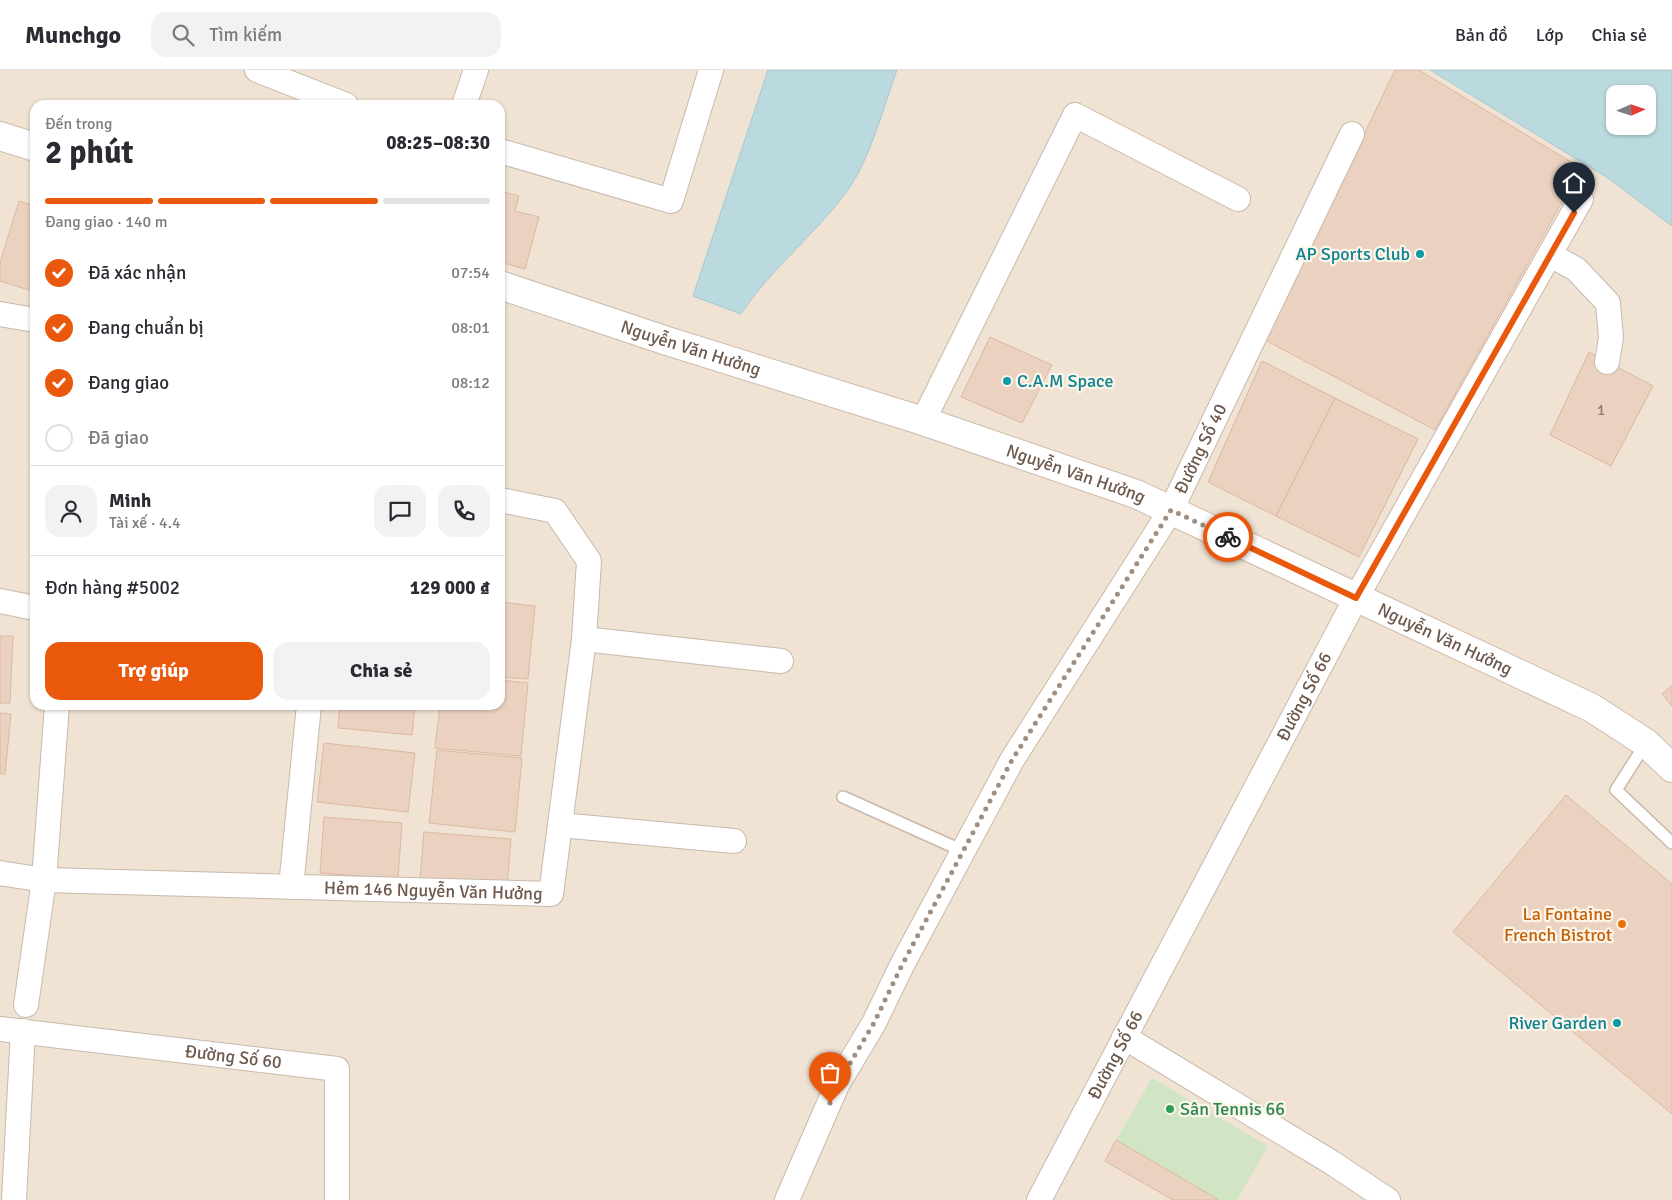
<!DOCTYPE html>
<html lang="vi">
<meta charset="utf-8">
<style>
:root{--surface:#fff;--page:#f2f2f3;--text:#2b2b33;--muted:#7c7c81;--line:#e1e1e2;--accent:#ea580c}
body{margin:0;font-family:Signika,sans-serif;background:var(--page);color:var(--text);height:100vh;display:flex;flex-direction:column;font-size:19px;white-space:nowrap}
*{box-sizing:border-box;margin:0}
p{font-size:16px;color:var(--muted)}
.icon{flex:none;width:28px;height:28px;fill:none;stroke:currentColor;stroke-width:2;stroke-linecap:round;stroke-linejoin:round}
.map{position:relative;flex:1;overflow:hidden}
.sheet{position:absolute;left:30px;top:30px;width:475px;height:610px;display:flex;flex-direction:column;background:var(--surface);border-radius:15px;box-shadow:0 1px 4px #0004}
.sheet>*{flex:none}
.needle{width:32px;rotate:87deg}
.fabs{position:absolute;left:1606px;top:15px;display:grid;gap:10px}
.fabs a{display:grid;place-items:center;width:50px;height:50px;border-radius:10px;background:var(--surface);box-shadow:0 1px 4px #0004;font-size:25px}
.pin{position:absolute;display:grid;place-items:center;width:42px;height:42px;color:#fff;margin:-51px -21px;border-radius:50% 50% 50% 0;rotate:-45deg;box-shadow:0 0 5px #0007}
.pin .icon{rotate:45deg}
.courier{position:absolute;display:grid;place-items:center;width:50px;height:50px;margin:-25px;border:4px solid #ea580c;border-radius:50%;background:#fff;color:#222;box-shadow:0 1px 6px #0007}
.summary em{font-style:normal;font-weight:700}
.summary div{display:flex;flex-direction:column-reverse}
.summary{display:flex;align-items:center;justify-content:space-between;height:85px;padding:0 15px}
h1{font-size:32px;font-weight:700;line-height:38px}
.bar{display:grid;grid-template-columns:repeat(4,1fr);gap:8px 5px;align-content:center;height:60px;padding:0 15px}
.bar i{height:6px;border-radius:4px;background:var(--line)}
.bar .active{background:var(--accent)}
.bar p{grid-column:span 4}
.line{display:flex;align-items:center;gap:12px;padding:0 15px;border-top:1px solid var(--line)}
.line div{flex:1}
.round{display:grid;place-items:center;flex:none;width:52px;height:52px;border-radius:15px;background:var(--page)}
ol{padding:0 15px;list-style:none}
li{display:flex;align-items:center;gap:15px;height:55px}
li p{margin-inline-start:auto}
li .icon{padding:5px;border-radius:50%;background:var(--accent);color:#fff;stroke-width:4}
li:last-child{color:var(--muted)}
li i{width:28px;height:28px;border:2px solid var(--line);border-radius:50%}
.button{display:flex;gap:10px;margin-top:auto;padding:10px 15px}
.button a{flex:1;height:58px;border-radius:15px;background:var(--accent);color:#fff;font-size:20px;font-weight:700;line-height:58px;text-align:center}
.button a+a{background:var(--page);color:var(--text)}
header{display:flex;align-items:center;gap:30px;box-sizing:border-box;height:70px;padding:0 25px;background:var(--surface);border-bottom:1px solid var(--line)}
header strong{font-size:24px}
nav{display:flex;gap:28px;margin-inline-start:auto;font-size:18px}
.search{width:350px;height:45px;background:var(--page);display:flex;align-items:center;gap:12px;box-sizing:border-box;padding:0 18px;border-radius:15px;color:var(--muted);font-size:19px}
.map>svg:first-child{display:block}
.residential{fill:#f0e3d3;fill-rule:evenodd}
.green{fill:#d1e5c5}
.water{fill:#bbdae0;stroke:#a3c9d0;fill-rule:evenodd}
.building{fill:#ebd1bf;stroke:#dcb8a1}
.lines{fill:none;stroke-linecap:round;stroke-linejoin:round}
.service-casing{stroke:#c8b9ac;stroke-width:14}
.minor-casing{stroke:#c8b9ac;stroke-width:26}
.secondary-casing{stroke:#cdbbad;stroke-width:30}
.service{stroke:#fff;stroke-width:11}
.minor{stroke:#fff;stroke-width:24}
.secondary{stroke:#fff;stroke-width:28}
.done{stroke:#9f8e82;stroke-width:5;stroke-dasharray:0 9}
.route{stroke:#ea580c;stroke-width:6}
.culture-dot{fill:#0f9aa8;stroke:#fcf5ea;stroke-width:2}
.food-dot{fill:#e8710a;stroke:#fcf5ea;stroke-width:2}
.leisure-dot{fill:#2e9e5b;stroke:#fcf5ea;stroke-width:2}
.labels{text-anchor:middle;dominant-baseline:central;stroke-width:4.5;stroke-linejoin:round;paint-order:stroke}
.number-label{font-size:15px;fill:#8d776a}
.culture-label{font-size:18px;fill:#0d838f;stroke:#fcf5ea;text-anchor:end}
.street-label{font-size:18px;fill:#6e594d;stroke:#fcf5ea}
.food-label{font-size:18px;fill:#c56008;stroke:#fcf5ea;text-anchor:end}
.leisure-label{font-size:18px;fill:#27864d;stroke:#fcf5ea;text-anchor:start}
</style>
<header>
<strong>Munchgo</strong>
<div class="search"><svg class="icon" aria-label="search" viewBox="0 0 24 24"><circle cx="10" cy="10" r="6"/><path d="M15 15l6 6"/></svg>Tìm kiếm</div>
<nav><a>Bản đồ</a><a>Lớp</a><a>Chia sẻ</a></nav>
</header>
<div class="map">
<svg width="1672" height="1130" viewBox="0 0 1672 1130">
<rect width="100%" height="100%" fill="#f9f1e4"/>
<path class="residential" d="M0 0H1430L1608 108 1672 156V1130H0ZM35 35H500V635H35Z"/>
<path class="green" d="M1152 1008 1268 1076 1237 1130H1219L1116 1070Z"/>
<path class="water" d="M768 0H897C883 38 871 87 848 120 816 164 771 198 741 244L693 226Z
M1430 0H1672V156L1608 108ZM1615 24H1648V56H1615Z"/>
<path class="building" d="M1395 0H1419L1581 98 1435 360 1265 270Z
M500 121 519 126 515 141 539 147 525 199 500 192Z
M19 131 35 136V222L0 211V193Z
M990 267 1052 295 1022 353 961 327Z
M1589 282 1653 316 1611 396 1550 365Z
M1262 291 1335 328 1276 446 1208 412Z
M1335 328 1418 369 1359 487 1276 446Z
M500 532 535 536 528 609 500 607Z
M0 566H13L10 633H0Z
M500 610 528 613 521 686 435 678 440 635H500Z
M1672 615V636L1662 624Z
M340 635H415L412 665 338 658Z
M0 643 11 644 5 704H0Z
M324 673 415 683 408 742 317 732Z
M437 680 522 688 515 762 429 753Z
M1566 725 1672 814V1044L1453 862Z
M324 747 402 753 398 809 320 803Z
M424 762 511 769 507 816 420 809Z
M1116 1070 1219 1130H1173L1105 1091Z"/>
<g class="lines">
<g class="service-casing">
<path id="service" d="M1646 673 1616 720 1672 773
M843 727 963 781"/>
</g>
<g class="minor-casing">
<g id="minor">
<path d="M257 0 346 35"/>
<path d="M464 35 476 0"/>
<path d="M500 81 671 131 711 0"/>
<path d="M1550 185 1576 199 1608 233 1611 268 1607 292"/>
<path d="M0 244 35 250"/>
<path d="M923 351 1075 45 1238 129"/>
<path d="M0 531 35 538"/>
<path d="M584 569 781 591"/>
<path d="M560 755 734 771"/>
<path id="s1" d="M0 803 44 810 551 824 584 569 589 491 555 441 500 430"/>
<path d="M291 817 309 635"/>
<path d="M26 935 44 810 57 635"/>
<path id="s2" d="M0 959 337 999V1130"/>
<path d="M1124 967 1331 1092 1388 1130"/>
<path d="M14 1130 23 961"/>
<path id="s3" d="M787 1130 837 1015 874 953 902 895 1012 690 1171 440 1352 64"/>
<path id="s4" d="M1039 1130 1356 528 1581 129"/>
</g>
</g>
<g class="secondary-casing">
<g id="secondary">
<path d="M0 66 35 77"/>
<path id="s5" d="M500 215 664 270 923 351 1136 424 1592 638 1646 673 1672 698"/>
</g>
</g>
<use href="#service" class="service"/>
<use href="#minor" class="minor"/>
<use href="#secondary" class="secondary"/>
</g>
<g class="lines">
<path class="done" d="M830 1033 837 1015 874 953 902 895 1012 690 1171 440 1228 467"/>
<path class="route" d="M1228 467 1356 528 1574 143"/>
</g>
<g class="culture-dot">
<circle cx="1420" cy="184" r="5"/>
<circle cx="1007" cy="311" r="5"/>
<circle cx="1617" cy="953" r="5"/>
</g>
<circle class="food-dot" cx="1622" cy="854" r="5"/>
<circle class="leisure-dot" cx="1170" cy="1039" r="5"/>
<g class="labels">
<g class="number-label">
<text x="1601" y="340">1</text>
</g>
<g class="culture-label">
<text x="1410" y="184">AP Sports Club</text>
<text x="1017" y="311" text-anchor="start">C.A.M Space</text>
<text x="1607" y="953">River Garden</text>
</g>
<g class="street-label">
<text stroke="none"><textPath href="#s5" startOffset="201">Nguyễn Văn Hưởng</textPath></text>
<text stroke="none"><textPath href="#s3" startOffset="859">Đường Số 40</textPath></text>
<text stroke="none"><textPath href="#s5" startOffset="606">Nguyễn Văn Hưởng</textPath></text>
<text stroke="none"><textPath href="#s5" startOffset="1011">Nguyễn Văn Hưởng</textPath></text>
<text stroke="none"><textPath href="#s4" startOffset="569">Đường Số 66</textPath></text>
<text stroke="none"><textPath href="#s1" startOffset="434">Hẻm 146 Nguyễn Văn Hưởng</textPath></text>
<text stroke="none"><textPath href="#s4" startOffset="164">Đường Số 66</textPath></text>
<text stroke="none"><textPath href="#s2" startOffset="235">Đường Số 60</textPath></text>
</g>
<g class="food-label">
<text x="1612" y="844">La Fontaine<tspan x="1612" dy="21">French Bistrot</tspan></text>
</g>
<g class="leisure-label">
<text x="1180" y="1039">Sân Tennis 66</text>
</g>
</g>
</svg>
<div class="fabs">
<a><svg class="needle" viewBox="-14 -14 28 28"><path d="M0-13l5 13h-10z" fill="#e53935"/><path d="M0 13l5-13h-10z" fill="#7c7c81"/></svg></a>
</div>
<div class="pin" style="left:830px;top:1033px;background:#ea580c"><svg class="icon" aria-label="bag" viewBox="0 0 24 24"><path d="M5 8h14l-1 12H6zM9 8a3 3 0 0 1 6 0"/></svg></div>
<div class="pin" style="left:1574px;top:143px;background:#1f2937"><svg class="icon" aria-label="home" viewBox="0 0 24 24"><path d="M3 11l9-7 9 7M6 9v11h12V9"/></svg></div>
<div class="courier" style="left:1228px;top:467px"><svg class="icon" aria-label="bike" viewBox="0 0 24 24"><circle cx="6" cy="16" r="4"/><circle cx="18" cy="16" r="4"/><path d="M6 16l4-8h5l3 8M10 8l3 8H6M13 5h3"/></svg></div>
<section class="sheet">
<div class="summary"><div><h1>2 phút</h1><p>Đến trong</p></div><em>08:25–08:30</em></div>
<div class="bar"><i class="active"></i><i class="active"></i><i class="active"></i><i></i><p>Đang giao · 140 m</p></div>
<ol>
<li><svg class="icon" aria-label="check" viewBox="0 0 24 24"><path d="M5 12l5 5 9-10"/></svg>Đã xác nhận<p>07:54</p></li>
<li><svg class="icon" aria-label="check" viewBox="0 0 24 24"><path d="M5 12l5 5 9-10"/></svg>Đang chuẩn bị<p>08:01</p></li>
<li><svg class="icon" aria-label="check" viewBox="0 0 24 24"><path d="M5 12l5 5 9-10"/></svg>Đang giao<p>08:12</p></li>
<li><i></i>Đã giao</li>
</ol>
<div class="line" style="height:90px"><a class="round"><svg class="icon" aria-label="person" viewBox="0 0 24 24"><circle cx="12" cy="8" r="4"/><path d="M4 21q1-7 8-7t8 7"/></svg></a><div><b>Minh</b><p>Tài xế · 4.4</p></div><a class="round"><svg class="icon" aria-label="chat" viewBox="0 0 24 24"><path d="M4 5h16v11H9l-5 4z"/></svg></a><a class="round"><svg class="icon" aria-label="phone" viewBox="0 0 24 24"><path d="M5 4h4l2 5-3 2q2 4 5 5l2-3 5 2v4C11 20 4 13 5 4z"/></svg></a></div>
<div class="line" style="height:65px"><div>Đơn hàng #5002</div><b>129 000 ₫</b></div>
<div class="button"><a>Trợ giúp</a><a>Chia sẻ</a></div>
</section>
</div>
